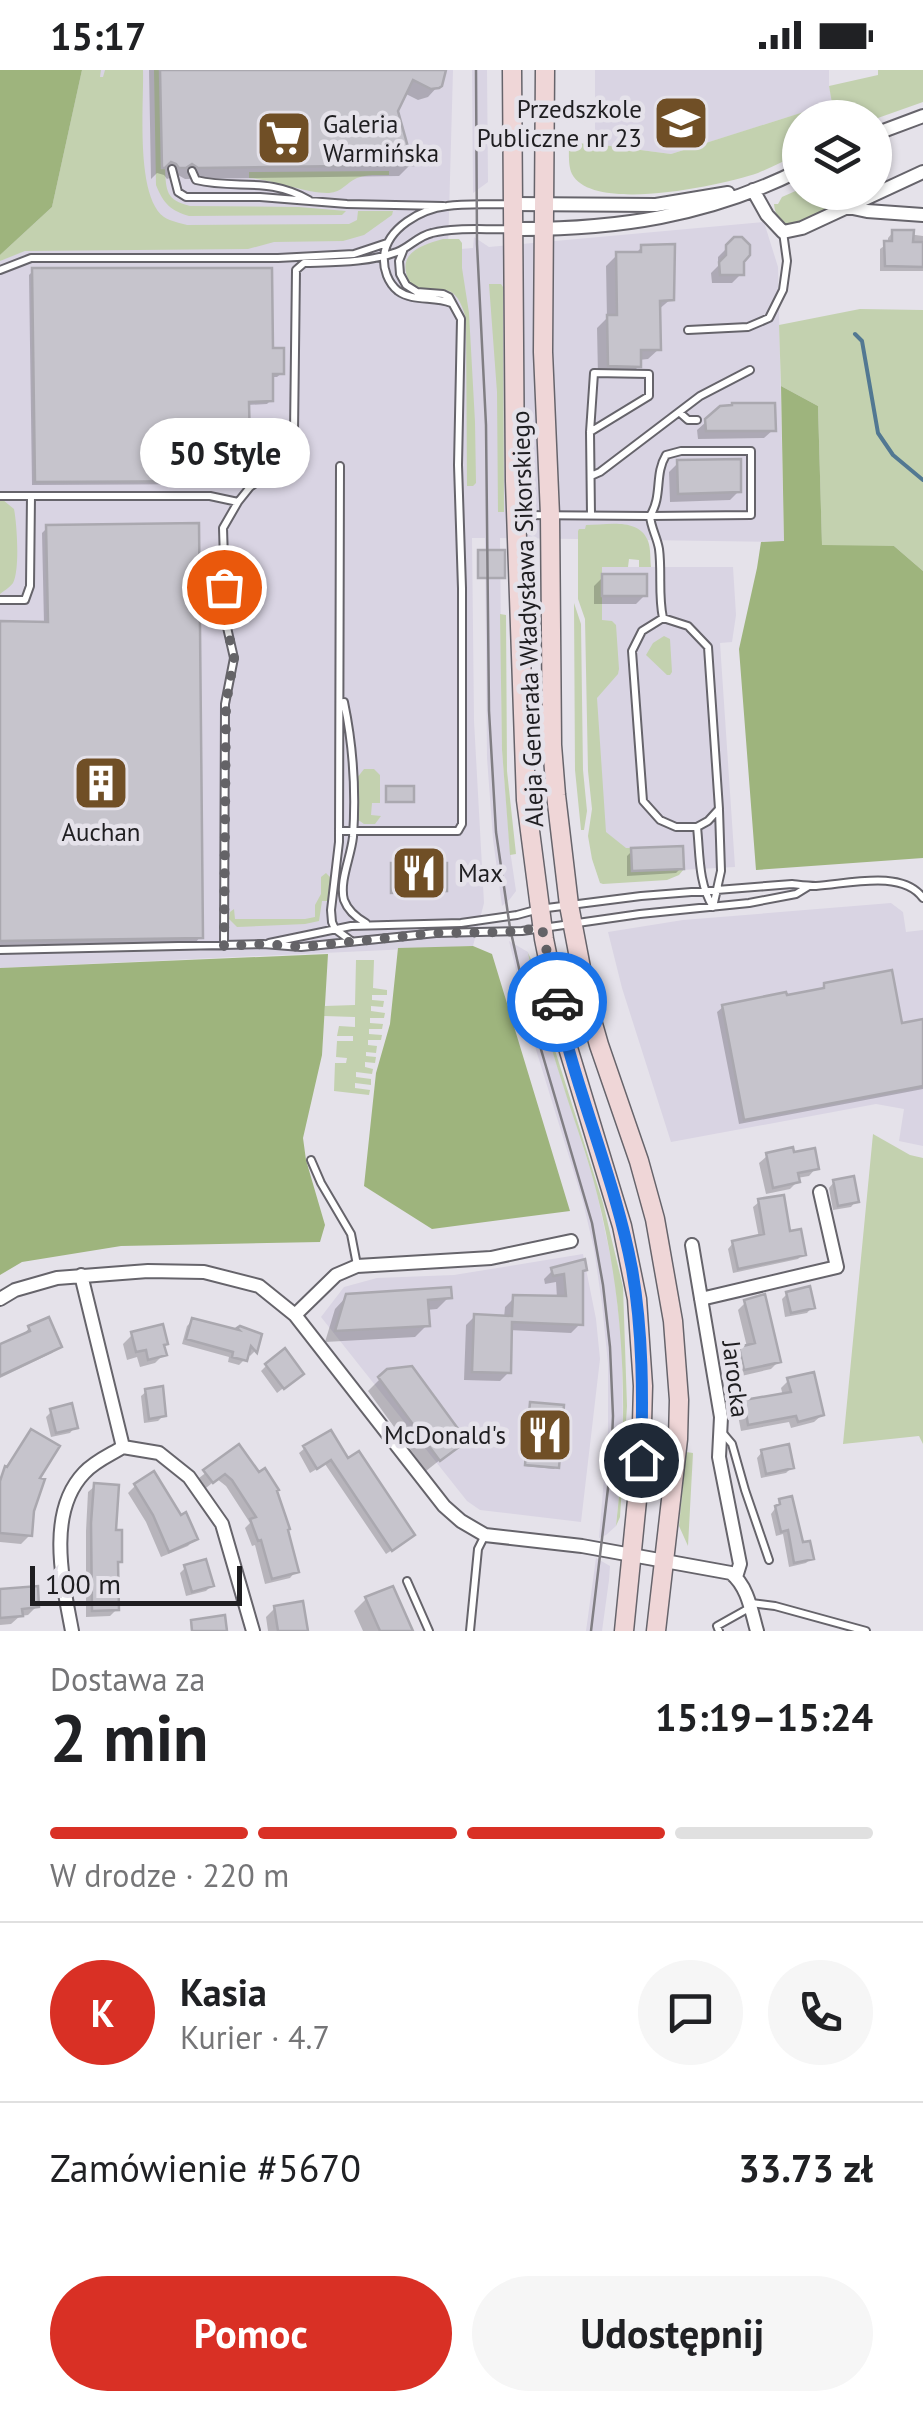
<!DOCTYPE html>
<html lang="pl">
<meta charset="utf-8">
<style>
:root{--surface:#fff;--page:#f6f6f6;--text:#202124;--muted:#757577;--line:#e0e0e0;--accent:#d93025}
body{margin:0;font-family:"PT Sans",sans-serif;background:var(--page);color:var(--text);height:100vh;display:flex;flex-direction:column;font-size:38px;white-space:nowrap}
*{box-sizing:border-box;margin:0}
p{font-size:32px;color:var(--muted)}
.icon{flex:none;width:55px;height:55px;fill:none;stroke:currentColor;stroke-width:2;stroke-linecap:round;stroke-linejoin:round}
.map{position:relative;height:1561px;overflow:hidden}
.details{display:flex;flex-direction:column;background:var(--surface);flex:1}
.details>*{flex:none}
.fabs{position:absolute;left:782px;top:30px;display:grid;gap:20px}
.fabs a{display:grid;place-items:center;width:110px;height:110px;border-radius:50%;background:var(--surface);box-shadow:0 2px 8px #0004;font-size:50px}
.scale{position:absolute;left:30px;bottom:25px;width:212px;box-sizing:border-box;padding-left:10px;border:5px solid #1f1e21;border-top:0;font-size:28px;line-height:35px;white-space:nowrap;color:#1f1e21;-webkit-text-stroke:8px #e5e2ea;paint-order:stroke}
.pin{position:absolute;display:grid;place-items:center;width:85px;height:85px;color:#fff;margin:-42px;border:5px solid #fff;border-radius:50%;box-shadow:0 2px 10px #0007}
.courier{position:absolute;display:grid;place-items:center;width:100px;height:100px;margin:-50px;border:8px solid #1a73e8;border-radius:50%;background:#fff;color:#222;box-shadow:0 2px 12px #0007}
.bubble{position:absolute;height:70px;border-radius:35px;background:var(--surface);box-shadow:0 2px 8px #0004;font-size:32px;font-weight:700;line-height:70px;text-align:center}
.overview em{font-style:normal;font-weight:700}
.overview div{display:flex;flex-direction:column-reverse}
.overview{display:flex;align-items:center;justify-content:space-between;height:170px;padding:0 50px}
h1{font-size:65px;font-weight:700;line-height:75px}
.bar{display:grid;grid-template-columns:repeat(4,1fr);gap:15px 10px;align-content:center;height:120px;padding:0 50px}
.bar i{height:12px;border-radius:8px;background:var(--line)}
.bar .selected{background:var(--accent)}
.bar p{grid-column:span 4}
.line{display:flex;align-items:center;gap:25px;padding:0 50px;border-top:2px solid var(--line)}
.line div{flex:1}
.round{display:grid;place-items:center;flex:none;width:105px;height:105px;border-radius:52px;background:var(--page)}
.button{display:flex;gap:20px;margin-top:auto;padding:20px 50px}
.button a{flex:1;height:115px;border-radius:60px;background:var(--accent);color:#fff;font-size:40px;font-weight:700;line-height:115px;text-align:center}
.button a+a{background:var(--page);color:var(--text)}
.status{display:flex;justify-content:space-between;align-items:center;height:70px;padding:0 50px;background:var(--surface);direction:ltr}
.status svg{height:28px;fill:currentColor}
.map>svg:first-child{display:block}
.built{fill:#d9d4e3}
.green{fill:#c3d1af}
.forest{fill:#9eb47d}
.shadow{fill:#0003}
.lines{fill:none;stroke-linecap:round;stroke-linejoin:round}
.stream{stroke:#527892;stroke-width:4}
.building{fill:#c6c4cc;stroke:#aaa8af;stroke-width:2.5}
.service-casing{stroke:#66646b;stroke-width:10}
.minor-casing{stroke:#66646b;stroke-width:16}
.secondary-casing{stroke:#66646b;stroke-width:21}
.service{stroke:#fff;stroke-width:6}
.minor{stroke:#fff;stroke-width:12}
.secondary{stroke:#efd6d7;stroke-width:18}
.tram{stroke:#807e83;stroke-width:2.5}
.done{stroke:#646367;stroke-width:10;stroke-dasharray:0 18}
.route{stroke:#1a73e8;stroke-width:12}
.labels{text-anchor:middle;dominant-baseline:central;stroke-width:9;stroke-linejoin:round;paint-order:stroke}
.poi-label{font-size:25px;fill:#1f1e21;stroke:#e5e2ea;text-anchor:end}
.street-label{font-size:25px;fill:#1f1e21;stroke:#e5e2ea}
</style>
<div class="status"><b>15:17</b><svg viewBox="0 0 49 12"><path d="M0 12V9h3v3zM5 12V6h3v6zM10 12V3h3v9zM15 12V0h3v12zM26 1h20v11H26zM47 4h2v5h-2z"/></svg></div>
<div class="map">
<svg width="923" height="1561" viewBox="0 0 923 1561">
<rect width="100%" height="100%" fill="#e5e2ea"/>
<path class="built" d="M82 0H453L448 180 473 178 474 167 489 177 764 152 778 197 784 472 500 468 502 680 510 780 516 821 510 829 502 836 493 769 487 688 485 468H472L474 651 484 833 473 876 0 898V185L52 137Z
M472 0H487L488 112 473 123Z
M595 0H829V16L833 33 671 84 595 74Z
M587 497H733L736 545 732 572 720 573 735 797 607 804Z
M891 833 903 842 906 862 923 860V1076L899 1071 904 1039 876 1034 671 1072 622 918 608 862 683 850Z
M509 871 528 882 556 992 595 1114 614 1203 622 1276 623 1382 616 1456 606 1465 599 1468 608 1360V1294L602 1234 594 1179 583 1132 533 970Z
M583 1184 596 1249 600 1289 581 1452 480 1440 467 1431 321 1247 344 1217 377 1208 454 1205Z
M596 1488 610 1496 609 1510 602 1561H586Z"/>
<path class="green" d="M82 0H101L100 7H103L105 0H143C144 34 135 126 164 147 170 151 180 153 187 155L349 154 357 150 358 141H393L392 145 364 165 343 171 274 172 248 179 25 181 0 191V185L52 137Z
M154 0H160L162 97 165 98C166 121 166 130 190 136L299 137 346 141 342 145 189 146C171 141 163 133 156 115Z
M878 0H923V32L875 49V48H800V83C786 90 772 97 758 103 723 115 593 144 572 104 568 96 569 82 569 73L595 74 671 84 832 33 829 16 878 5Z
M389 101V105C378 105 367 104 357 108 346 113 342 122 329 123 309 124 273 110 249 108V102Z
M800 119V122L861 123 795 155C782 155 775 147 774 134H778L782 127Z
M443 169H459L462 173V198L469 243 475 352 476 413 473 416H467L466 248C454 205 439 227 411 215 394 184 419 176 443 169Z
M489 214H501L503 217 504 442H498L497 322Z
M860 239 923 240V501L894 476H822L818 336 781 316 779 255Z
M3 430 14 439C17 454 20 500 13 513 10 517 4 521 0 524V431Z
M586 455C606 455 639 447 648 471 651 479 650 489 651 497H639V490L629 489 628 497H602V550L612 551 616 555 619 599 618 604 597 628 606 762 626 778H631L633 801 684 799 679 805 667 810 603 814 600 813 592 789 588 766 592 739 588 701 585 549 578 529V461L579 459H585Z
M574 533 581 554 583 700 587 741 584 760H581L575 700Z
M500 544 506 545 507 701 516 784 510 785 502 680Z
M664 566 670 569 672 602 670 605H667L646 585 653 573Z
M364 699H374L380 705V733H372L371 745 381 746 375 754H364L357 749V708Z
M326 803 331 808 328 831H322L319 851 305 854 237 857 229 849 230 842 234 839 235 849H305L315 847V835L321 824V807Z
M528 883 533 893 554 977 603 1133 623 1217 627 1336 620 1447 616 1456C629 1344 625 1233 597 1124 588 1087 574 1051 563 1015 549 972 537 928 528 883Z
M356 890H374L373 918 387 920V925H372V930L384 931 383 937 371 936V941L385 943 384 948H370V953L383 954 382 959H369V964L382 965 381 970H368V975L377 976 376 983 366 982V986L376 987 375 993 365 992V997L373 999 372 1004 356 1002V1007L371 1009V1015L355 1013V1018L370 1020 369 1025 334 1021 335 993H346L347 988 336 987 337 971H353V966H337L339 956 355 957V947L324 946 325 936 355 935Z
M873 1064 910 1085 923 1088V1374L919 1366 843 1374Z
M686 1382 693 1383 688 1476 679 1456Z"/>
<path class="forest" d="M0 0H82L52 137 0 185Z
M781 316 818 336 822 475 894 476 923 501V788L756 800 739 579 757 498 761 472 784 471Z
M473 876 492 884 570 1141 432 1159 364 1116 376 1003 390 954 398 878Z
M328 884 322 985 303 1068 306 1090 325 1155 320 1172 121 1176 22 1192 0 1205V898Z"/>
<path class="shadow" d="M149 0H443L440 14 428 27 418 30 404 23 396 41 411 94 399 106 185 109 178 105 167 109 164 105 157 103 151 109Z
M893 162 923 166V201H880V179L888 173V168Z
M735 170 741 191V204L732 213H712L711 203 718 196V187Z
M642 177 671 229 658 240 659 279 648 289 638 290 639 296 628 307 598 306 597 258 607 248 606 196 617 185H634Z
M33 201 271 280 282 303 277 307H270L271 330 267 334 247 335 248 375 243 379H234V410L230 414 32 415 29 205Z
M707 351 773 360 764 368 698 369 697 360Z
M678 393 739 421 730 430 670 432 669 402Z
M47 458 200 867 196 872 0 875V554H44L42 463Z
M603 507 645 525 636 534H594V516Z
M632 781 681 798 676 803 627 806V786Z
M392 795 444 820 442 822 390 824V798Z
M825 915 900 956 923 951V1019L739 1054 717 942 723 937 818 922Z
M767 1086 816 1098 809 1106 797 1108 798 1111 790 1119 766 1124 759 1093Z
M834 1112 856 1131 851 1137 833 1140 829 1118Z
M759 1132 803 1184 798 1189 733 1203 728 1179 733 1173 759 1168 753 1137Z
M553 1200 580 1203V1254L571 1263 509 1260V1302L500 1311 464 1310 466 1255 475 1246 504 1248 505 1237 514 1228H557L556 1212 545 1214 544 1209Z
M787 1224 812 1237 807 1243 785 1247 782 1229Z
M347 1226 449 1227 437 1239 426 1240 427 1255 415 1267 325 1272 335 1239Z
M746 1232 779 1291 771 1299 737 1307 732 1287 740 1279 747 1277 738 1240Z
M193 1250 236 1262 240 1259 259 1266 254 1282 250 1286 247 1282 245 1289 239 1295 228 1292 229 1287 182 1274 187 1256Z
M29 1258 59 1277 52 1283 0 1308V1276L23 1265Z
M132 1265 162 1276 164 1284 155 1293 140 1297 137 1287 127 1290 123 1274Z
M266 1296 295 1309 277 1323 261 1301Z
M388 1301 464 1371 426 1401 368 1321Z
M789 1310 822 1345 814 1352 791 1358 789 1352 741 1361 737 1340 745 1333 783 1326 781 1318Z
M147 1321 164 1345 158 1351 144 1353 141 1326Z
M531 1335 556 1397 554 1399 524 1396 529 1337Z
M52 1341 75 1357 70 1363 51 1367 46 1347Z
M238 1378 296 1501 290 1508 265 1514 255 1475 252 1476 245 1458 250 1453 226 1416 217 1409 206 1418 199 1408Z
M305 1378 347 1392 407 1470 386 1484 325 1394 310 1403 299 1383Z
M762 1382 791 1398 786 1403 761 1408 757 1388Z
M95 1416 113 1463 120 1491 115 1496 117 1539 110 1546 86 1547V1461L88 1422Z
M135 1416 195 1468 188 1476 161 1487 146 1452 128 1423Z
M780 1432 801 1475 811 1488 806 1493 789 1497 783 1464 776 1466 771 1444Z
M0 1443 30 1465 21 1474 0 1472Z
M186 1497 211 1516 206 1521 186 1526 180 1503Z
M0 1522 37 1536 28 1545 20 1546 11 1554 0 1555Z
M366 1529 411 1561H363L354 1541Z
M275 1538 306 1561H268L266 1547Z"/>
<g class="lines">
<path class="stream" d="M855 264 862 271 878 363 893 385 923 410"/>
</g>
<path class="building" d="M160 0H446L442 16 439 18 431 19 413 10 398 41 413 95 198 98 192 94 186 98H179L176 94 171 92 165 98H162Z
M892 160H914L913 172H923V197L885 196 884 171H892Z
M734 167H742L750 175V185L744 192V205H720L719 192 726 185V175Z
M675 174 674 230 660 231 661 280H641V297L608 296 607 245H617L616 182H641V175Z
M32 198H272L273 278H284V304H273V331L249 332 250 376H236V411L35 412Z
M732 333H775L776 361H706L705 349 720 336 732 335Z
M741 389V422L678 424 677 390Z
M199 453 203 868 0 871V551L48 552 46 455Z
M478 480H505V508H478Z
M602 504H647V526H602Z
M386 716H414V732H386Z
M683 776 684 799 632 801 631 778Z
M391 793H447V821L391 823Z
M892 900 902 953 923 949V1016L744 1050 722 935 786 922 787 925 824 918V913Z
M793 1077 794 1082 815 1078 819 1099 798 1103 800 1112 773 1118 766 1083Z
M854 1106 859 1132 838 1136 833 1110Z
M784 1125 790 1161 801 1159 806 1185 738 1199 732 1171 764 1164 758 1129Z
M585 1189 587 1200 583 1201V1255L512 1252 511 1303 472 1302 474 1244 512 1246 513 1225 566 1226 564 1204 553 1206 551 1198Z
M810 1216 815 1238 791 1243 786 1222Z
M451 1217 452 1228 428 1230 430 1256 335 1261 346 1224Z
M765 1224 781 1292 744 1300 739 1277 755 1273 744 1230Z
M49 1247 62 1277 0 1306V1274L30 1261 28 1256Z
M192 1248 239 1260 237 1258 240 1256 262 1264 257 1283 251 1276 247 1291 232 1287 233 1282 186 1269Z
M163 1254 168 1274 164 1275 167 1285 148 1290 146 1280 136 1282 131 1262Z
M285 1278 304 1304 284 1319 265 1294Z
M412 1296 467 1371 440 1391 378 1307 387 1299Z
M814 1302 824 1345 798 1352 796 1346 748 1355 744 1330 791 1322 787 1308Z
M163 1316 166 1346 149 1349 145 1319Z
M530 1332 564 1335 559 1398 525 1395Z
M72 1333 78 1358 56 1363 50 1339Z
M31 1359 60 1376 40 1408 45 1409 34 1441 32 1466 0 1463V1411L5 1396 7 1397Z
M331 1360 348 1388 359 1381 415 1465 392 1481 331 1390 317 1399 303 1376Z
M239 1374 259 1402 265 1398 279 1420 277 1421 290 1459 288 1460 299 1502 272 1509 261 1470 258 1471 250 1449 256 1447 232 1410 225 1404 213 1413 203 1400Z
M789 1374 794 1398 766 1404 761 1380Z
M154 1401 181 1445 186 1442 198 1469 169 1482 153 1445 134 1414Z
M94 1413 119 1415 116 1460H122V1492H118L119 1540 92 1541 91 1453Z
M792 1426 803 1472 810 1471 814 1489 794 1493 788 1460 781 1462 775 1436 780 1434 779 1429Z
M206 1489 214 1516 192 1522 184 1495Z
M38 1516 39 1537 22 1539 23 1546 0 1548V1519Z
M393 1516 413 1561H380L365 1527Z
M303 1531 308 1561H278L274 1536Z
M225 1545 227 1561H192L191 1550Z"/>
<g class="lines">
<g class="service-casing">
<path id="service" d="M172 99 178 122 186 127H260L347 134 443 136
M192 101 196 110C237 120 267 106 309 130
M0 200 31 188H278L354 184 387 173
M451 233C434 226 413 232 398 221 388 213 383 199 384 186 387 158 421 139 447 136 467 133 489 135 509 134
M688 260 748 257 769 248 783 220 787 191 783 162
M679 342 688 350H697
M590 362 649 326V304L594 303 590 362 591 445
M681 381H751V445L650 446C663 425 654 405 666 385Z
M340 396 339 772 331 840 332 852 335 859 350 870
M591 406 600 402 700 326 750 300
M0 426H210L238 432
M518 445 650 446C651 458 657 467 659 479 662 502 658 525 663 548
M0 530H25L30 516 31 426
M663 548 688 556 708 577 719 739 708 751 697 757H676L660 750 643 731 632 581 642 561Z
M344 632C353 675 356 723 353 767 351 787 339 811 344 830 348 841 357 848 366 853
M697 757C700 784 698 813 713 837
M339 761H458L462 754V518L458 395 461 249 449 227 443 224 417 222 406 215 400 204 399 191 403 181
M713 837 721 801 719 740
M269 873 351 856 461 853 517 845 539 839 641 826 792 814C801 815 808 816 816 816 848 814 902 799 923 828
M224 876 225 634 234 588 226 553 223 458 238 432 250 417 279 396 287 385 294 362 296 200 304 193C335 192 367 193 397 182 410 177 418 166 432 163 456 157 485 160 511 159
M0 880 263 874 301 877 436 863 522 861 640 844 749 833 796 824 809 816
M311 1090 321 1113 351 1164 357 1195
M721 1361 732 1374 745 1420 769 1490
M407 1511 429 1561
M751 1533 775 1536 866 1561
M470 1561 478 1479 485 1465
M719 1561 717 1556 751 1537"/>
</g>
<g class="minor-casing">
<path id="minor" d="M875 64 923 46
M753 120 767 145 783 162 802 158 923 102
M512 134 656 135 728 123
M848 137 867 141 923 145
M513 159C615 160 708 146 800 100
M692 1175 721 1347 719 1387 740 1494 736 1507
M81 1205 123 1377 159 1383 189 1407 222 1454 253 1561
M0 1229 15 1220 57 1208 148 1201 204 1202 259 1216 295 1245 336 1205 357 1196 491 1188 571 1171
M701 1229 837 1197 820 1122
M295 1245 444 1436 461 1451 485 1465 582 1476 731 1503C748 1517 751 1540 757 1561
M72 1561C63 1513 46 1443 84 1403 95 1391 110 1385 123 1377"/>
</g>
<g class="secondary-casing">
<path id="secondary" d="M512 0 515 411 526 730 544 869 562 958 622 1156 637 1229 643 1316 641 1390 624 1561
M545 0 543 282 550 445 552 675 556 725 569 835 589 940 599 975 639 1091 655 1149 673 1251 679 1330 678 1369 656 1561"/>
</g>
<use href="#service" class="service"/>
<use href="#minor" class="minor"/>
<use href="#secondary" class="secondary"/>
<path class="tram" d="M476 0 477 174 486 355 489 641 496 762 510 858 525 925 592 1153 603 1215 610 1277 613 1346 611 1393 591 1561"/>
</g>
<g class="lines">
<path class="done" d="M224 517 226 553 234 588 226 634 224 876 263 874 301 877 436 863 507 862 542 858 557 932"/>
<path class="route" d="M557 932C576 1022 615 1108 632 1199 643 1262 643 1327 641 1390"/>
</g>
<defs>
<g id="school-square" transform="scale(2.875)"><rect x="-9" y="-9" width="18" height="18" rx="4" fill="#704f26" stroke="#e5e2ea"/><path d="M0-5L7-2L0 1L-7-2ZM-4 1L0 2.5L4 1V4Q0 6-4 4Z" fill="#fff"/></g>
<g id="supermarket-square" transform="scale(2.875)"><rect x="-9" y="-9" width="18" height="18" rx="4" fill="#704f26" stroke="#e5e2ea"/><path d="M-6-5.5h2.5l.6 2H6L4.5 2H-2.5L-4.4-4H-6ZM-1.5 3.2a1.3 1.3 0 1 0 .1 0ZM3 3.2a1.3 1.3 0 1 0 .1 0Z" fill="#fff"/></g>
<g id="building-square" transform="scale(2.875)"><rect x="-9" y="-9" width="18" height="18" rx="4" fill="#704f26" stroke="#e5e2ea"/><path d="M-4-6H4V6H1V3H-1V6H-4ZM-2.5-4.3h1.7v1.8h-1.7ZM.8-4.3h1.7v1.8H.8ZM-2.5-1h1.7V.8h-1.7ZM.8-1h1.7V.8H.8Z" fill="#fff"/></g>
<g id="restaurant-square" transform="scale(2.875)"><rect x="-9" y="-9" width="18" height="18" rx="4" fill="#704f26" stroke="#e5e2ea"/><path d="M-5-6h1v4h1v-4h1v4h1v-4h1v5L-1.5 .5V6h-2V.5L-5-1ZM5-6V6H3V1.5H1.5Q1.5-4 5-6Z" fill="#fff"/></g>
</defs>
<g fill-rule="evenodd">
<use href="#school-square" x="681" y="53"/>
<use href="#supermarket-square" x="284" y="68"/>
<use href="#building-square" x="101" y="713"/>
<use href="#restaurant-square" x="419" y="803"/>
<use href="#restaurant-square" x="545" y="1365"/>
</g>
<g class="labels">
<g class="poi-label">
<text x="642" y="39">Przedszkole<tspan x="642" dy="29">Publiczne nr 23</tspan></text>
<text x="323" y="54" text-anchor="start">Galeria<tspan x="323" dy="29">Warmińska</tspan></text>
<text x="101" y="762" text-anchor="middle">Auchan</text>
<text x="458" y="803" text-anchor="start">Max</text>
<text x="506" y="1365">McDonald's</text>
</g>
<g class="street-label">
<text transform="translate(527 549) rotate(-92)">Aleja Generała Władysława Sikorskiego</text>
<text transform="translate(736 1309) rotate(83)">Jarocka</text>
</g>
</g>
</svg>
<div class="fabs">
<a><svg class="icon" aria-label="layers" viewBox="0 0 24 24"><path d="M12 4l9 5-9 5-9-5zM3 14l9 5 9-5"/></svg></a>
</div>
<div class="scale">100 m</div>
<div class="pin" style="left:224px;top:517px;background:#ea580c"><svg class="icon" aria-label="bag" viewBox="0 0 24 24"><path d="M5 8h14l-1 12H6zM9 8a3 3 0 0 1 6 0"/></svg></div>
<div class="pin" style="left:641px;top:1390px;background:#1f2937"><svg class="icon" aria-label="home" viewBox="0 0 24 24"><path d="M3 11l9-7 9 7M6 9v11h12V9"/></svg></div>
<div class="courier" style="left:557px;top:932px"><svg class="icon" aria-label="car" viewBox="0 0 24 24"><path d="M5 17H2v-5l4-1 3-4h7l3 4 3 1v5h-3M9 17h6M6 11h13"/><circle cx="7" cy="17" r="2"/><circle cx="17" cy="17" r="2"/></svg></div>
<div class="bubble" style="left:140px;top:348px;width:170px">50 Style</div>
</div>
<section class="details">
<div class="overview"><div><h1>2 min</h1><p>Dostawa za</p></div><em>15:19–15:24</em></div>
<div class="bar"><i class="selected"></i><i class="selected"></i><i class="selected"></i><i></i><p>W drodze · 220 m</p></div>
<div class="line" style="height:180px"><b class="round" style="background:var(--accent);color:#fff">K</b><div><b>Kasia</b><p>Kurier · 4.7</p></div><a class="round"><svg class="icon" aria-label="chat" viewBox="0 0 24 24"><path d="M4 5h16v11H9l-5 4z"/></svg></a><a class="round"><svg class="icon" aria-label="phone" viewBox="0 0 24 24"><path d="M5 4h4l2 5-3 2q2 4 5 5l2-3 5 2v4C11 20 4 13 5 4z"/></svg></a></div>
<div class="line" style="height:130px"><div>Zamówienie #5670</div><b>33.73 zł</b></div>
<div class="button"><a>Pomoc</a><a>Udostępnij</a></div>
</section>
